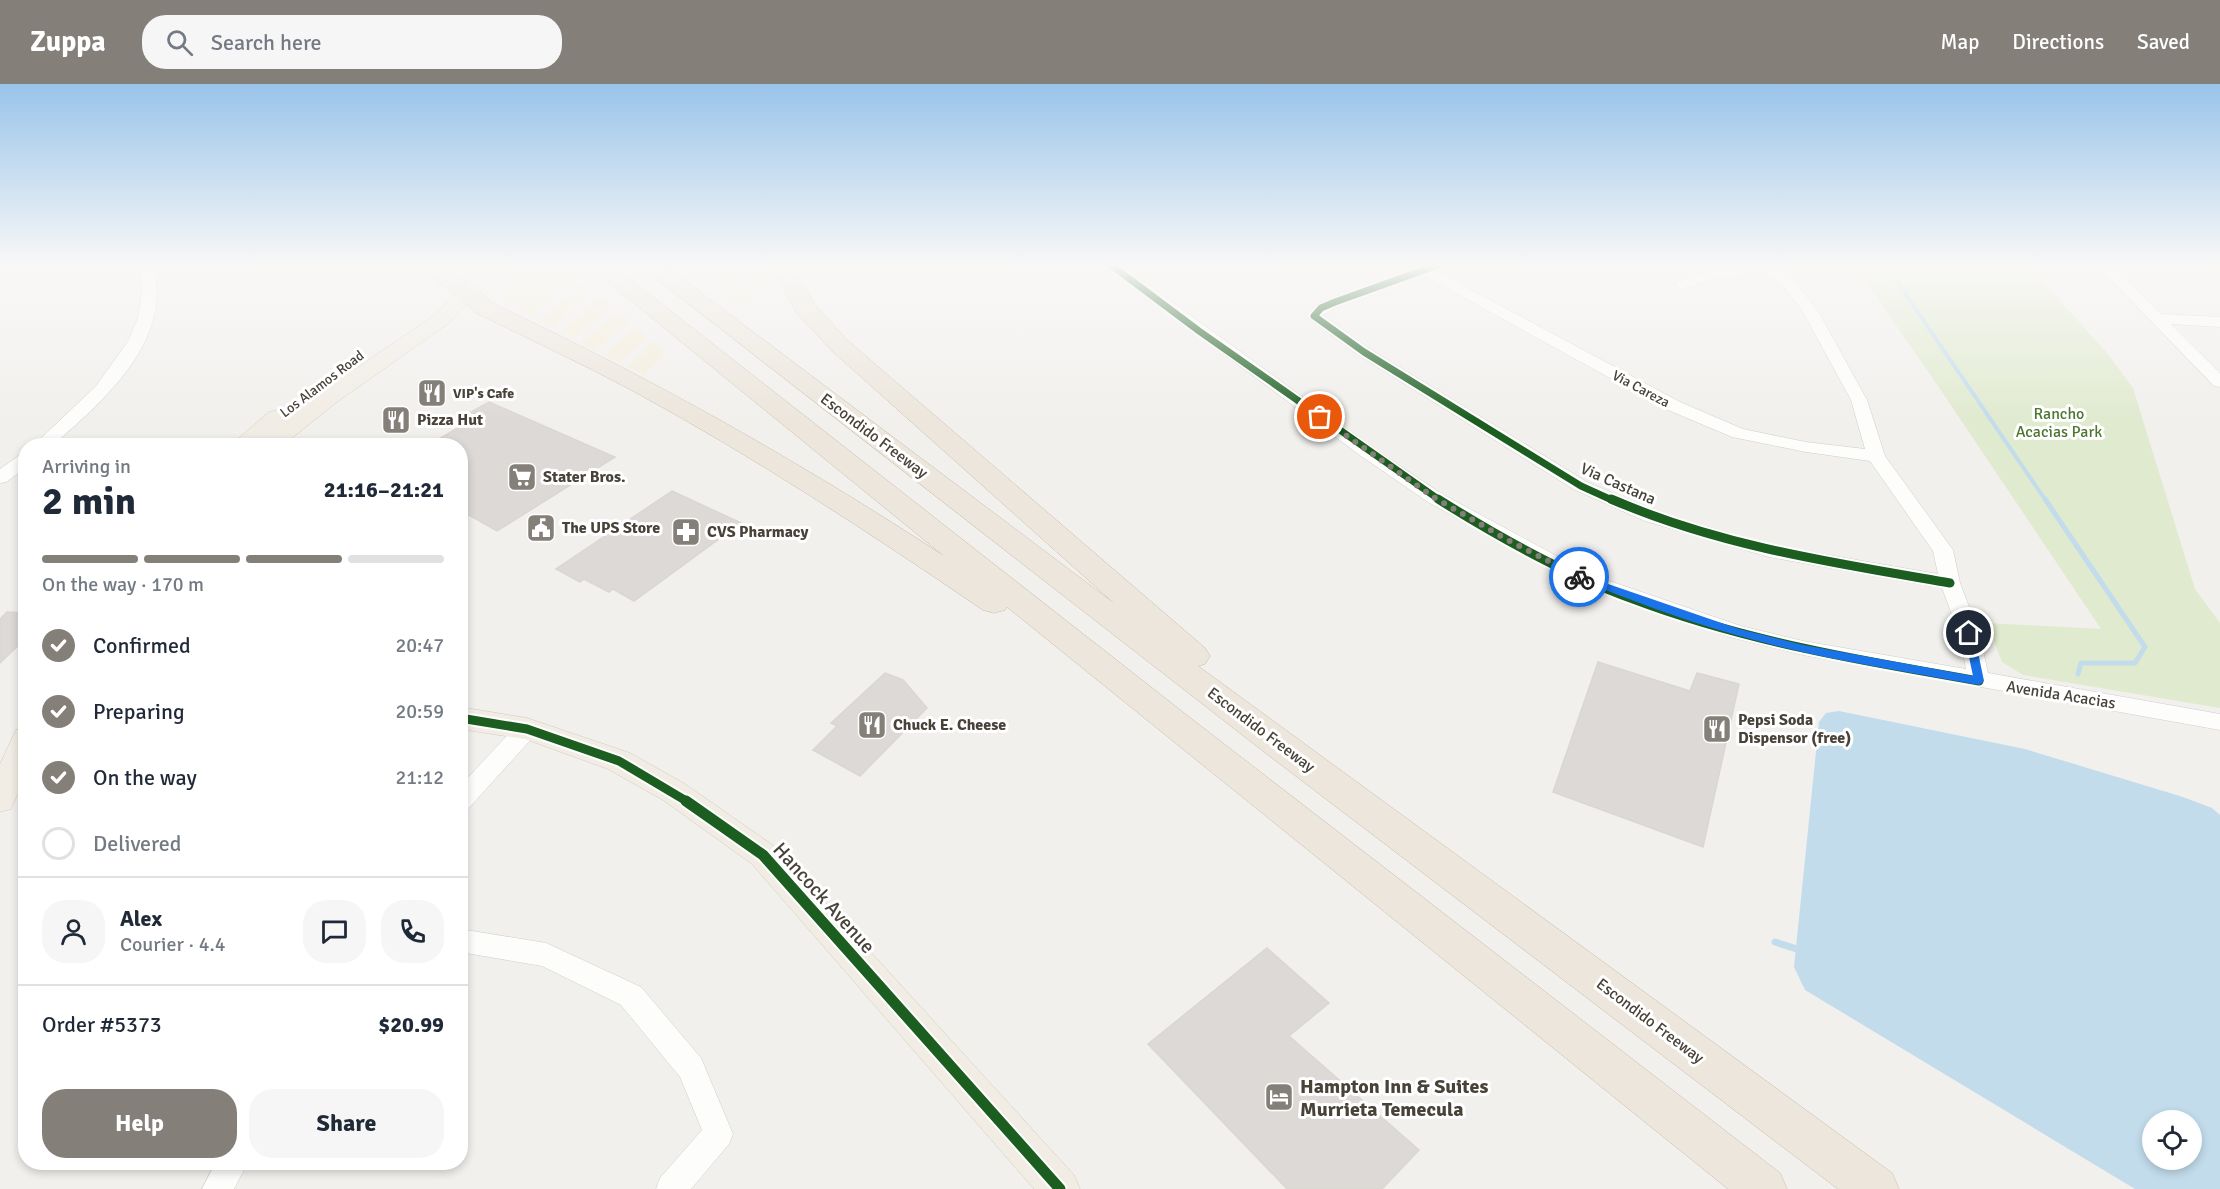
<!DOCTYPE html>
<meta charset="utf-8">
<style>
:root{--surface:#fff;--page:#f6f6f7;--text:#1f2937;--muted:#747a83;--line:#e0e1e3;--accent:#847f78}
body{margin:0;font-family:Signika,sans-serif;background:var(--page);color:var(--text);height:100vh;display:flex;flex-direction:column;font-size:22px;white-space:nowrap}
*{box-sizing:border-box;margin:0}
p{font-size:20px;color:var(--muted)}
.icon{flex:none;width:33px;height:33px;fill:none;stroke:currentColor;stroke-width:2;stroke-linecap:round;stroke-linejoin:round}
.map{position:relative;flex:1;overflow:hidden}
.drawer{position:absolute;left:18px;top:354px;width:450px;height:732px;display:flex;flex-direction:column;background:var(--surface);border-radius:24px;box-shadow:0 3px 9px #0003}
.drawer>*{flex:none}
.buttons{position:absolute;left:2142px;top:1026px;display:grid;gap:12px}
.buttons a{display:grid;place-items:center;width:60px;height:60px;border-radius:50%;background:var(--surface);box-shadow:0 3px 9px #0003;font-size:30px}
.pin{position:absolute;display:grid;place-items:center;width:51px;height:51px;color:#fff;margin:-26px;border:3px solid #fff;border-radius:50%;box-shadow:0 2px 6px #0007}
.courier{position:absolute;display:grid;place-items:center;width:60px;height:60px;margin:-30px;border:4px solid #1a73e8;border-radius:50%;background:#fff;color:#222;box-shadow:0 2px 8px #0007}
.headline em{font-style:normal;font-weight:800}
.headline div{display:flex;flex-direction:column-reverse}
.headline{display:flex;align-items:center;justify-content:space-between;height:102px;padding:0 24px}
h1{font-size:39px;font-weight:800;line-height:45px}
.bar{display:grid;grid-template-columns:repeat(4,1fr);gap:9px 6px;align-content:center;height:72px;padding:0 24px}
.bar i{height:8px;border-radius:4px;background:var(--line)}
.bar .selected{background:var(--accent)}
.bar p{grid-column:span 4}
.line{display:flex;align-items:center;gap:15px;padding:0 24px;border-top:2px solid var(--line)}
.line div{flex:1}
.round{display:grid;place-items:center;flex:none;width:63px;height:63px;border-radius:24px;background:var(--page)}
ol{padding:0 24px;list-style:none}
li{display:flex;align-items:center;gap:18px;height:66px}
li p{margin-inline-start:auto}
li .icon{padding:6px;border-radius:50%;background:var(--accent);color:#fff;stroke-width:4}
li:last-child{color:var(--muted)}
li i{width:33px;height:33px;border:3px solid var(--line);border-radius:50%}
.cta{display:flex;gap:12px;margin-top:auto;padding:12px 24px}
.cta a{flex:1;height:69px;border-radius:24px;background:var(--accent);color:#fff;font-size:24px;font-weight:800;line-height:69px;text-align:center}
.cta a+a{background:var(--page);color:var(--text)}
header{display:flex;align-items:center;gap:36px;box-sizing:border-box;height:84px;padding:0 30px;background:var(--accent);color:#fff}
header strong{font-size:28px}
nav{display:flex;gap:33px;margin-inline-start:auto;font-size:21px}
.search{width:420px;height:54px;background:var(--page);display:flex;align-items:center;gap:15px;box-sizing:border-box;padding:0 21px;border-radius:24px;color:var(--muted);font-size:22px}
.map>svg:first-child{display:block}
.green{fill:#e0eacf}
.sand{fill:#f4edda}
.water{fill:#c2dcec;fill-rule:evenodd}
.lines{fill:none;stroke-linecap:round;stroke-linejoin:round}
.stream-far2{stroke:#c2dcec;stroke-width:4}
.stream-far1{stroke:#c2dcec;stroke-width:5}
.stream{stroke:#c2dcec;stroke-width:7}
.building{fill:#dcd9d6;stroke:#dad7d3;stroke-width:1.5}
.minor-casing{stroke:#d0cecb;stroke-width:1}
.major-casing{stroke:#d3cbbc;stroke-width:1}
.highway-casing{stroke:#c8bcab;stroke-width:1}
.minor{fill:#fdfdfc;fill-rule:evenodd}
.major{fill:#f1ede5;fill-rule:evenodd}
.highway{fill:#ece6dc;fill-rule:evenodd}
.cycleway-far2-casing{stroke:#fff;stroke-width:10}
.cycleway-far1-casing{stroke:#fff;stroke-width:13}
.cycleway-casing{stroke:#fff;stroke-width:15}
.cycleway-far2{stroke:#1b5e20;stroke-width:7}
.cycleway-far1{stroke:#1b5e20;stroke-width:9}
.cycleway{stroke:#1b5e20;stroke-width:11}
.route{fill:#1a73e8}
.done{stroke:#847f78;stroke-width:6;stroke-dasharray:0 10.8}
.labels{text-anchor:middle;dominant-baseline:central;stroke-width:6;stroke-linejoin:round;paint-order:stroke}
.far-street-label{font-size:14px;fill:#484239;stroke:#fff}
.far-poi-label{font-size:14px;font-weight:bold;fill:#484239;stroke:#fff;text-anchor:start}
.park-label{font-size:16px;fill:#4d7730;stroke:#fff}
.poi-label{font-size:16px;font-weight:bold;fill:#484239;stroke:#fff;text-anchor:start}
.street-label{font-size:16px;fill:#484239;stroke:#fff}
.near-street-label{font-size:20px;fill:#484239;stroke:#fff}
.near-poi-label{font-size:20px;font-weight:bold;fill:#484239;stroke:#fff;text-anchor:start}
</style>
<header>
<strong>Zuppa</strong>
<div class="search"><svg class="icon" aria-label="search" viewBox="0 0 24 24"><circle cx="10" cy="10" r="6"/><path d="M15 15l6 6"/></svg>Search here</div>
<nav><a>Map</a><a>Directions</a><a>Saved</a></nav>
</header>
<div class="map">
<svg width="2220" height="1105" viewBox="0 0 2220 1105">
<rect width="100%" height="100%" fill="#f2f0ed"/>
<path class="green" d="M1854 181H2028L2108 270 2133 304 2195 505 2220 539V624L2023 591 2002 578 1987 539 2101 545 1932 293Z"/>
<path class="sand" d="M534 181H561L576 194 531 232 504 214 505 203Z
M734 181H755L723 209 712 200Z
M766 181H775L779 189 742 223 730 214Z
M581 199 593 208 552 243 540 236Z
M599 213 612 222 575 254 561 247Z
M617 227 628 237 596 267 582 259Z
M635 243 648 253 620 278 605 271Z
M654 257 666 269 644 291 628 283Z"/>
<path class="water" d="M1839 627 2025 665 2183 713 2212 724 2220 731V1105H2135L1805 906 1794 883 1819 638 1826 629ZM2152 1036H2192V1076H2152Z"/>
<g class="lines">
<path class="stream-far2" d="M1896 196 2046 417"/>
<path class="stream-far1" d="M2045 415 2145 563 2135 579H2081L2078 590"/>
<path class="stream" d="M1775 858 1800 866"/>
</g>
<path class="building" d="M489 318 615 373 497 447 469 431 460 432V362H427L478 332 471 328Z
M672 407 741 439 634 517 613 505 609 508 584 495 580 498 556 485Z
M7 528 26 529V554L0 579V535Z
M1598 578 1690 607 1697 589 1739 600 1703 763 1553 708Z
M885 589 903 596 927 624 860 692 813 666 837 642 831 639Z
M1267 864 1329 919 1289 952 1419 1066 1382 1105H1287L1148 960Z"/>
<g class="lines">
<g class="minor-casing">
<path id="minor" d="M139 181H153C155 190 157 200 157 209 156 273 96 323 52 362H33L96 302 127 259 138 234 142 208Z
M1104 181H1121L1373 364 1442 410 1592 491 1741 542 1803 557 1966 585 1959 549 1942 504 1769 473 1645 437 1575 406 1358 271 1306 232 1316 221 1330 215 1424 181H1445L1436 187 1680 318 1743 345 1806 358 1865 365 1851 316 1803 228 1786 205 1766 186 1716 195 1682 205 1675 201 1677 198C1712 186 1740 181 1778 181L1796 199 1818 227 1867 316 1885 372 1953 466 1960 499 1979 549 1988 589 2220 630V646L1803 571 1730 553 1578 501 1428 418 1361 372ZM1423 191 1668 326 1732 353 1806 368 1870 377 1933 467 1938 490 1770 461 1659 429 1587 398 1370 265 1323 231 1340 221Z
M2097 181H2112L2161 230 2220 233V243L2171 240 2220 289V303L2214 302Z
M26 370V384L6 398 0 399V385L20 371Z
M527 637 535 639 538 645 535 651 468 725 460 727V702L519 639Z
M460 845 546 859 641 903 701 974 733 1050 729 1060 691 1105H656L660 1094 702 1046 680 993 621 921 542 882 460 868Z
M216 1078H248L234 1105H202Z"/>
</g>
<g class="major-casing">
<path id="major" d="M489 181H510L474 212 449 239 337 318 282 362H230L269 328 277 326 285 328 288 333 286 336 321 308 435 231 460 204Z
M460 623 527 634 630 669 685 700 774 762 1074 1091 1080 1105H1034L752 780 663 716 608 685 525 655 460 645Z
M26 643V691L11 725 0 728V680L16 646Z"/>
</g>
<g class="highway-casing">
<path id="highway" d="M415 181H441L475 203 492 219C651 294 797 376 944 472L587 181H612L1193 636 1780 1089 1787 1105H1728L1007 523 1005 526 994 529 983 526C870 449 756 374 635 308 583 280 529 255 476 229L459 213Z
M639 181H664L1115 520 831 266 796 228 771 181H793L814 220 847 256 1205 564 1210 572 1205 580 1198 582 1892 1089 1899 1105H1838L1263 667Z"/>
</g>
<use href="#minor" class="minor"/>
<use href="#major" class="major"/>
<use href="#highway" class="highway"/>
<g class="cycleway-far2-casing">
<path id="cycleway-far2" d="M1111 181 1199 247 1441 417
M1438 181 1335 218 1321 224 1314 232 1364 268 1581 402 1614 417"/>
</g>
<g class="cycleway-far1-casing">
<path id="cycleway-far1" d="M1438 415C1500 454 1564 490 1633 515 1744 557 1862 577 1979 597
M1611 415C1719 462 1834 479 1950 499
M460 634 527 645 619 677 688 718"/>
</g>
<g class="cycleway-casing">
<path id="cycleway" d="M686 717 763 771 1060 1105"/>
</g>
<use href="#cycleway-far2" class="cycleway-far2"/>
<use href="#cycleway-far1" class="cycleway-far1"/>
<use href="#cycleway" class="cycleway"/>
</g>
<linearGradient id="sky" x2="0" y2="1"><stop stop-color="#99c4ea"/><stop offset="0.54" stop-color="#f9f8f7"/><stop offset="1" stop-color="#f9f8f7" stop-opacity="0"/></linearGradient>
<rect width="2220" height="336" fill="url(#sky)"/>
<path class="route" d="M1579 490 1739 545 1803 561 1973 592 1964 549 1969 545 1974 549 1984 597 1979 601C1898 586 1815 574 1736 551 1682 536 1629 515 1576 495V491Z"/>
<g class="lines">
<path class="done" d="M1320 333 1435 414 1506 455 1579 493"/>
</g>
<defs>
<g id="restaurant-square" transform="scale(1.5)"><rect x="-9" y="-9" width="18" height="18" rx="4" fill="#847f78" stroke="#fff"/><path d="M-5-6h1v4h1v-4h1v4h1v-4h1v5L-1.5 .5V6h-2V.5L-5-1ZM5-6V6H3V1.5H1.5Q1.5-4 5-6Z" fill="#fff"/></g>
<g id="supermarket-square" transform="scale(1.5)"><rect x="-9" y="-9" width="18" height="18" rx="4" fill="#847f78" stroke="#fff"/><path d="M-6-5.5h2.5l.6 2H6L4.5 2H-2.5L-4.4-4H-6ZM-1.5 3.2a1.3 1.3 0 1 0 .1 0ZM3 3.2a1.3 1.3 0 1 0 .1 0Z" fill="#fff"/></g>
<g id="civic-square" transform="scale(1.5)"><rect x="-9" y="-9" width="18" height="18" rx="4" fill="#847f78" stroke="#fff"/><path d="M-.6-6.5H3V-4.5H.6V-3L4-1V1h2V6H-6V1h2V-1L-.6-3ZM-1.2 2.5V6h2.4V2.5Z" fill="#fff"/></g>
<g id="pharmacy-square" transform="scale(1.5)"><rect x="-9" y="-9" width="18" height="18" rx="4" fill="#847f78" stroke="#fff"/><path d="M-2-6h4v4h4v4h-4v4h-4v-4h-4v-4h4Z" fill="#fff"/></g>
<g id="hotel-square" transform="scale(1.5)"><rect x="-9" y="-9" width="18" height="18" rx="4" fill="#847f78" stroke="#fff"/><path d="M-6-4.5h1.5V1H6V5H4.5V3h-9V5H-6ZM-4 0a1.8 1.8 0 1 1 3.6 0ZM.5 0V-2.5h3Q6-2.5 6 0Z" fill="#fff"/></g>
</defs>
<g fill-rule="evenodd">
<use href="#restaurant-square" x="432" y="309"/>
<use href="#restaurant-square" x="396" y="336"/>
<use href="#supermarket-square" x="522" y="393"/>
<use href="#civic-square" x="541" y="444"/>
<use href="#pharmacy-square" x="686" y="448"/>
<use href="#restaurant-square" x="872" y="641"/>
<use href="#restaurant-square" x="1717" y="645"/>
<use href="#hotel-square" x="1279" y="1013"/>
</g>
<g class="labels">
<g class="far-street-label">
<text transform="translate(322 300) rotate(-37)">Los Alamos Road</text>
<text transform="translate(1641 305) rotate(28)">Via Careza</text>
</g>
<g class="far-poi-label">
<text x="453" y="309">VIP's Cafe</text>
</g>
<g class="park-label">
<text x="2059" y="330">Rancho<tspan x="2059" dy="18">Acacias Park</tspan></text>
</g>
<g class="poi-label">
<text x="417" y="336">Pizza Hut</text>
<text x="543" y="393">Stater Bros.</text>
<text x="562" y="444">The UPS Store</text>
<text x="707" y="448">CVS Pharmacy</text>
<text x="1738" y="636">Pepsi Soda<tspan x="1738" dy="18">Dispensor (free)</tspan></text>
<text x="893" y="641">Chuck E. Cheese</text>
</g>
<g class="street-label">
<text transform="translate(874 352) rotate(37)">Escondido Freeway</text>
<text transform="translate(1618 400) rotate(24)">Via Castana</text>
<text transform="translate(2061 611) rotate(9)">Avenida Acacias</text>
<text transform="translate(1261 646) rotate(37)">Escondido Freeway</text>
<text transform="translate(1650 937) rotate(37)">Escondido Freeway</text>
</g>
<g class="near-street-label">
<text transform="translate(824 814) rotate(48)">Hancock Avenue</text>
</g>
<g class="near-poi-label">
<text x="1300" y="1002">Hampton Inn &amp; Suites<tspan x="1300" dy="23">Murrieta Temecula</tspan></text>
</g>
</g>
</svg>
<div class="buttons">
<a><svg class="icon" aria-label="locate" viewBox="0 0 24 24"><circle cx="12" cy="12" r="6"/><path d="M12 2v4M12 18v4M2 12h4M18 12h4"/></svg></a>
</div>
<div class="pin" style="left:1320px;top:333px;background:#ea580c"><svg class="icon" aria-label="bag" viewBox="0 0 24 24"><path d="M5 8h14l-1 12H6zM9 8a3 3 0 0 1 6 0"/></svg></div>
<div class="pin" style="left:1969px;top:549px;background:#1f2937"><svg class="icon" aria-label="home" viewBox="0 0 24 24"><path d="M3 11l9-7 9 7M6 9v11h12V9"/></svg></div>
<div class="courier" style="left:1579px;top:493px"><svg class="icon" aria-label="bike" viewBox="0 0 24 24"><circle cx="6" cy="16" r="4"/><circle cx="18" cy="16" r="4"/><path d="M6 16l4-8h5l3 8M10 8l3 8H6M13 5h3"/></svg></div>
<section class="drawer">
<div class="headline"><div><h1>2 min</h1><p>Arriving in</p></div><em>21:16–21:21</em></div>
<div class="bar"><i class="selected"></i><i class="selected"></i><i class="selected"></i><i></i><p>On the way · 170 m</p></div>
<ol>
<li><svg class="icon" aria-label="check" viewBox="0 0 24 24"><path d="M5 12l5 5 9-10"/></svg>Confirmed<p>20:47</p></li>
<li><svg class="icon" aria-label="check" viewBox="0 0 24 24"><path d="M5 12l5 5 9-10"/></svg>Preparing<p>20:59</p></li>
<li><svg class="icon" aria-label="check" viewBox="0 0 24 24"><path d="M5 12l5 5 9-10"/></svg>On the way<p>21:12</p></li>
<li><i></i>Delivered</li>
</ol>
<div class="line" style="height:108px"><a class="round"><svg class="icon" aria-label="person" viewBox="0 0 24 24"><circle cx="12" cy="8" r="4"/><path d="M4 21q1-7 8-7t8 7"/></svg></a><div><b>Alex</b><p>Courier · 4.4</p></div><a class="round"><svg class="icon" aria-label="chat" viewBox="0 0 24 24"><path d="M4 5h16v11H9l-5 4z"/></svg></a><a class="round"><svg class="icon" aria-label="phone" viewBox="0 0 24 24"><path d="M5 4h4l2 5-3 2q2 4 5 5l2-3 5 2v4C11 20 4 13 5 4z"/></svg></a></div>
<div class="line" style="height:78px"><div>Order #5373</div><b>$20.99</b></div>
<div class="cta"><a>Help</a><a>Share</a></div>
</section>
</div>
